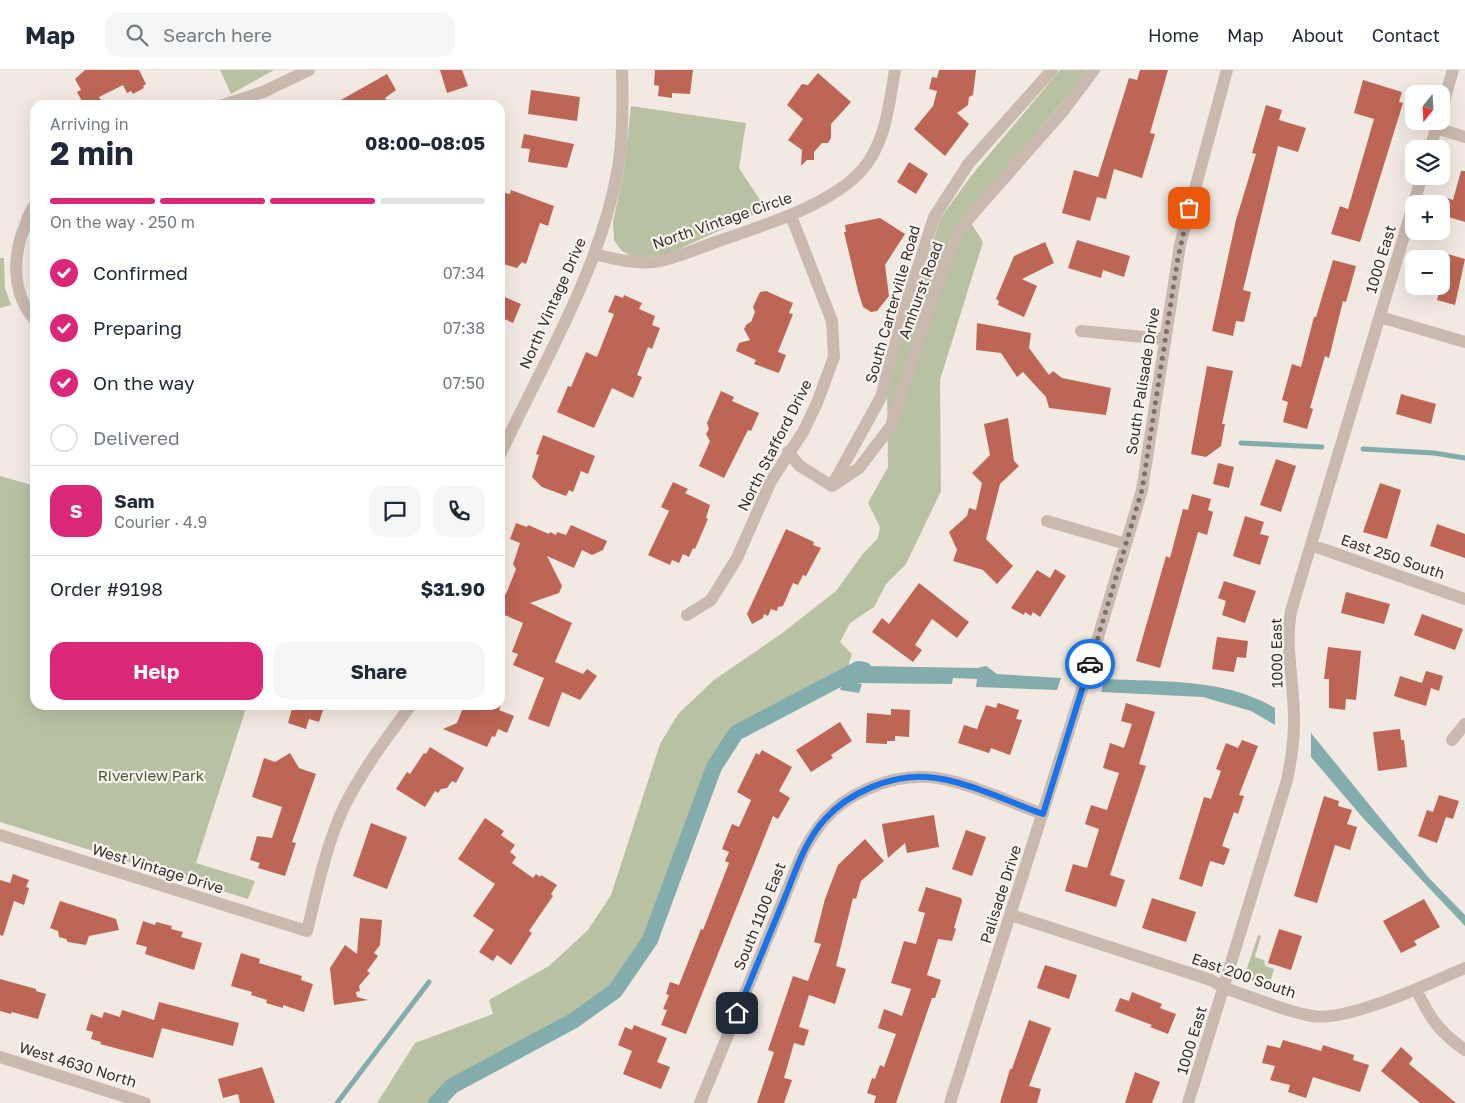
<!DOCTYPE html>
<meta charset="utf-8">
<style>
:root{--surface:#fff;--page:#f6f6f7;--text:#1f2937;--muted:#747a83;--line:#e0e1e3;--accent:#db2777}
body{margin:0;font-family:"Golos Text",sans-serif;background:var(--page);color:var(--text);height:100vh;display:flex;flex-direction:column;font-size:19px;white-space:nowrap}
*{box-sizing:border-box;margin:0}
p{font-size:16px;color:var(--muted)}
.icon{flex:none;width:28px;height:28px;fill:none;stroke:currentColor;stroke-width:2;stroke-linecap:round;stroke-linejoin:round}
.map{position:relative;flex:1;overflow:hidden}
.details{position:absolute;left:30px;top:30px;width:475px;height:610px;display:flex;flex-direction:column;background:var(--surface);border-radius:15px;box-shadow:0 5px 20px #0002}
.details>*{flex:none}
.needle{width:32px;rotate:198deg}
.controls{position:absolute;left:1405px;top:15px;display:grid;gap:10px}
.controls a{display:grid;place-items:center;width:45px;height:45px;border-radius:10px;background:var(--surface);box-shadow:0 5px 20px #0002;font-size:25px}
.pin{position:absolute;display:grid;place-items:center;width:42px;height:42px;color:#fff;margin:-21px;border-radius:10px;box-shadow:0 2px 8px #0006}
.courier{position:absolute;display:grid;place-items:center;width:50px;height:50px;margin:-25px;border:4px solid #1a73e8;border-radius:50%;background:#fff;color:#222;box-shadow:0 1px 6px #0007}
.overview em{font-style:normal;font-weight:700}
.overview div{display:flex;flex-direction:column-reverse}
.overview{display:flex;align-items:center;justify-content:space-between;height:85px;padding:0 20px}
h1{font-size:32px;font-weight:700;line-height:38px}
.bar{display:grid;grid-template-columns:repeat(4,1fr);gap:8px 5px;align-content:center;height:60px;padding:0 20px}
.bar i{height:6px;border-radius:4px;background:var(--line)}
.bar .active{background:var(--accent)}
.bar p{grid-column:span 4}
.line{display:flex;align-items:center;gap:12px;padding:0 20px;border-top:1px solid var(--line)}
.line div{flex:1}
.round{display:grid;place-items:center;flex:none;width:52px;height:52px;border-radius:15px;background:var(--page)}
ol{padding:0 20px;list-style:none}
li{display:flex;align-items:center;gap:15px;height:55px}
li p{margin-inline-start:auto}
li .icon{padding:5px;border-radius:50%;background:var(--accent);color:#fff;stroke-width:4}
li:last-child{color:var(--muted)}
li i{width:28px;height:28px;border:2px solid var(--line);border-radius:50%}
.cta{display:flex;gap:10px;margin-top:auto;padding:10px 20px}
.cta a{flex:1;height:58px;border-radius:15px;background:var(--accent);color:#fff;font-size:20px;font-weight:700;line-height:58px;text-align:center}
.cta a+a{background:var(--page);color:var(--text)}
header{display:flex;align-items:center;gap:30px;box-sizing:border-box;height:70px;padding:0 25px;background:var(--surface);border-bottom:1px solid var(--line)}
header strong{font-size:24px}
nav{display:flex;gap:28px;margin-inline-start:auto;font-size:18px}
.search{width:350px;height:45px;background:var(--page);display:flex;align-items:center;gap:12px;box-sizing:border-box;padding:0 18px;border-radius:15px;color:var(--muted);font-size:19px}
.map>svg:first-child{display:block}
.green{fill:#b9c1a3}
.water{fill:#83adac}
.lines{fill:none;stroke-linecap:round;stroke-linejoin:round}
.stream{stroke:#83adac;stroke-width:5}
.canal{stroke:#83adac;stroke-width:16}
.building{fill:#bd6655}
.minor{stroke:#cab9ae;stroke-width:12}
.done{stroke:#7a706c;stroke-width:5;stroke-dasharray:0 9}
.route{stroke:#1a73e8;stroke-width:6}
.labels{text-anchor:middle;dominant-baseline:central;stroke-width:4.5;stroke-linejoin:round;paint-order:stroke}
.street-label{font-size:15px;fill:#392f2c;stroke:#faf4ef}
.park-label{font-size:15px;fill:#4b5632;stroke:#faf4ef}
</style>
<header>
<strong>Map</strong>
<div class="search"><svg class="icon" aria-label="search" viewBox="0 0 24 24"><circle cx="10" cy="10" r="6"/><path d="M15 15l6 6"/></svg>Search here</div>
<nav><a>Home</a><a>Map</a><a>About</a><a>Contact</a></nav>
</header>
<div class="map">
<svg width="1465" height="1033" viewBox="0 0 1465 1033">
<rect width="100%" height="100%" fill="#f2e9e2"/>
<path class="green" d="M220 0H274L231 24Z
M1060 0H1086L1078 14 966 145 983 172 940 310 941 421 906 494 886 514 874 537 850 553 840 572 852 584 847 599 747 652 719 680 647 867 615 914 587 937 448 1014 432 1033H377L415 973 493 944 489 930 549 896 588 860 611 825 660 674 678 644 714 610 781 564 836 521 862 485 878 468 880 457 868 433 888 397 887 318 940 149 971 106Z
M631 36 746 53 739 98 766 139 666 185 641 187 629 185 621 180 614 170 613 152 624 100Z
M0 188H4L5 218 11 235 0 238Z
M0 406 35 416V635H247L196 793 255 811 248 829 0 752Z
M1258 865 1261 866 1255 887 1264 890 1265 896 1274 899 1269 916 1251 911 1246 901Z"/>
<path class="water" d="M864 596 977 598 986 596 997 604 1061 608 1057 620 976 617 977 609 953 608 952 614 857 613 862 614 859 623 840 620 847 599Z
M1105 609C1162 612 1225 608 1275 638V655L1251 641 1203 627 1101 622Z
M1311 663 1428 807 1465 845V856L1363 748 1311 687Z"/>
<g class="lines">
<path class="stream" d="M1241 373 1322 377
M1363 379 1434 383 1465 388
M337 1033 429 912"/>
<path class="canal" d="M436 1033 452 1016 573 951 615 921 650 870 714 697 736 663 858 599 864 600"/>
</g>
<path class="building" d="M85 0H139L146 14 143 16 144 18 133 24 131 21 127 23 123 15 99 27 101 30 91 35H84L77 22 81 20 75 9Z
M440 0H462L468 16 447 23Z
M655 0H693L690 24 672 23V28L658 26 659 16 654 15Z
M939 0H976L973 25 969 27 968 35 957 43 969 54 945 86 914 59 933 36 937 21 929 19 932 7 937 8Z
M1140 0H1168L1150 63 1155 64 1142 108 1114 99 1106 129 1097 127 1090 151 1062 143 1074 100 1098 107 1129 8 1137 10Z
M818 3 851 32 831 54V68L828 73H822L814 82V90H807L801 96 802 80 788 70 803 49 787 35 802 14 808 15Z
M387 4 396 20 385 28 391 35H332Z
M1363 10 1402 22 1399 32 1403 33 1360 172 1331 164 1340 136 1348 139 1374 49 1354 43Z
M531 20 580 27 577 51 528 44Z
M1266 35 1282 40 1279 50 1306 58 1298 82 1278 76 1243 220 1251 222 1244 252 1236 251 1233 266 1212 261 1236 150 1256 84 1252 83Z
M524 64 574 74 567 98 528 92 530 79 521 78Z
M909 92 928 104 916 124 897 112Z
M1461 101H1465V152L1442 145 1447 128 1453 130Z
M511 120 554 136 548 156 540 153 526 194 522 192 517 198 500 193V122L510 124Z
M880 148 905 164 885 195 889 226 877 241 871 242 863 237 858 221 844 162H846L845 155Z
M1077 170 1130 186 1124 207 1103 200 1101 208 1068 198Z
M1045 172 1054 193 1022 209 1037 216 1024 247 998 235 999 231 996 229 1014 186Z
M1444 183 1465 189 1455 235 1437 230 1446 199 1441 197Z
M1333 190 1356 196 1346 232 1343 231 1329 288 1325 286 1310 338 1313 339 1307 359 1283 352 1288 332 1282 330 1292 294 1301 297 1314 247H1316Z
M766 221 793 233 789 243 793 244 778 282 786 285 779 303 754 294 756 290 736 281 739 273 750 270 744 259 747 254 751 252 755 242 753 237 760 222Z
M500 225 521 234 513 253 500 247Z
M615 225 623 228 624 225 642 233 639 239 655 246 652 255 660 258 652 279 648 277 637 305 642 307 633 328 612 318 594 358 557 342 568 316 571 317 586 282 597 287 614 244 608 242Z
M977 253 1031 263 1029 278 1049 305 1053 301 1062 308 1111 318 1106 345 1049 338 1046 327 1023 302 1017 307 1001 283 976 280Z
M1207 296 1233 301 1222 354H1225L1221 376 1206 387 1191 384Z
M721 321 734 327 732 331 759 343 751 361 748 360 724 408 699 396 710 371 706 364 709 359 707 353Z
M1401 324 1436 334 1431 354 1396 344Z
M1008 348 1014 391 1019 396 1000 414 986 469 1013 496 997 514 983 500 953 491 957 480 949 462 967 446 969 438 976 440 982 413 972 403 990 385 984 354Z
M543 365 595 386 588 404 581 401 573 422 569 420 566 426 542 417 532 407 539 385 536 384Z
M1276 389 1296 396 1281 442 1260 435Z
M1218 393 1234 397 1229 418 1213 414Z
M673 412 688 419 685 423 710 435 706 448 708 449 695 479 693 478 689 487 683 484 679 493 672 490 670 495 648 485 669 441 661 437Z
M1380 413 1401 420 1387 469 1363 462Z
M1192 424 1211 429 1208 440 1213 442 1207 465 1198 462 1160 598 1136 591 1166 486 1170 488 1183 439 1188 440Z
M1245 446 1264 452 1260 464 1269 466 1260 495 1233 486Z
M516 453 527 457 528 455 549 464 550 462 556 465 557 462 566 465 571 455 607 471 603 480 592 485 582 480 574 498 547 486 562 516 559 523 530 533 572 553 555 592 583 604 587 599 597 606 580 630 562 622 549 657 528 649 544 608 513 595 518 584 512 582 523 553 500 543V521L506 524 516 499 513 494 520 473 510 469Z
M1437 454 1465 464V488L1430 476Z
M786 459 814 472 813 475 821 478 806 506 803 505 798 515 793 513 783 536 778 537 777 541 771 539 768 546 764 544 763 548 752 554 747 544Z
M1055 499 1066 506 1040 547 1033 542 1031 546 1025 542 1024 545 1011 538 1037 500 1050 508Z
M1224 511 1256 521 1245 553 1222 545 1226 531 1218 528Z
M919 513 969 552 957 568 932 549 915 575 922 580 913 592 872 562 882 548 889 554Z
M1346 522 1390 534 1384 554 1341 543Z
M1422 544 1463 559 1455 580 1414 565Z
M1217 567 1248 571 1246 588 1237 587 1234 602 1212 599Z
M1328 577 1361 581 1356 630 1346 629 1345 640 1329 638V609H1324Z
M1426 601 1443 606 1439 621 1431 618 1426 636 1394 626 1400 606 1422 613Z
M998 633 1019 640 1016 649 1022 650 1010 685 991 678 989 683 958 673 964 655 977 659 986 635 996 638Z
M1126 633 1155 642 1139 694 1146 696 1110 805 1125 810 1116 837 1065 821 1073 794 1087 798 1099 759 1085 754 1091 735 1107 740 1119 703 1103 698 1110 673 1124 678 1132 654 1121 651Z
M293 635H325L319 652 309 649 306 659 288 653Z
M464 635H501L499 640 514 646 507 663 498 659 495 667 492 666 487 677 443 659 457 653Z
M891 639 910 640 909 667 895 666V671H887V674L866 673 867 643 891 645Z
M840 652 852 671 831 685 833 688 811 702 796 680Z
M1400 659 1401 670H1404L1407 697 1378 701 1373 662Z
M1242 670 1258 676 1239 725 1244 726 1238 744 1234 742 1222 776 1230 779 1224 795 1210 791 1202 817 1179 809 1204 727 1211 729 1221 701 1216 699 1226 673 1238 678Z
M430 677 464 698 456 713 452 711 447 718 441 719 438 723 435 721 425 737 396 719 407 702 410 704 424 683 426 684Z
M762 680 792 697 779 721 790 728 778 749 773 746 686 964 661 955 667 940 663 939 669 925 666 924 670 912 679 915 701 859 703 860 729 793 725 791 729 782 722 779 732 754 739 757 751 730 737 722 756 683 759 685Z
M290 683 299 698 316 704 292 772 296 773 285 806 258 798 260 793 250 790 257 766 272 768 282 737 252 727 264 688 275 692Z
M1439 725 1459 731 1453 749 1446 747 1437 773 1418 766 1427 740 1433 742Z
M1324 726 1339 731 1338 736 1352 740 1347 754 1357 757 1350 780 1335 775 1317 833 1294 826Z
M934 745 939 777 907 783 905 773 888 788 882 754Z
M485 748 504 761 501 765 515 775 510 782 516 787 512 793 533 808 536 804 540 807 541 805 557 815 551 824 553 826 529 861 532 863 511 895 497 885 493 891 479 882 494 860 473 846 495 814 458 789Z
M371 753 407 767 387 819 353 806Z
M966 760 986 767 972 806 952 799Z
M865 769 884 791 861 811 856 829 853 828 836 896 846 899 835 934 809 925 799 957 809 960 804 976 794 973 784 1008 792 1010 784 1033H757L774 982 768 980 793 906 808 911 821 874 814 872 825 829 838 795Z
M13 804 29 810 26 817 29 818 24 835 14 831 3 866 0 865V810L10 813Z
M926 817 961 828 962 831 954 858 956 859 952 871 938 869 927 905 941 910 935 928H932L896 1033H874L876 1026 867 1023 872 1008 875 1009 880 995 884 997 896 964 878 958 884 939 902 946 911 919 891 913 904 871 916 874 925 843 918 841Z
M1152 828 1196 842 1186 872 1142 858Z
M1424 829 1440 857 1414 871 1417 875 1401 883 1383 851Z
M60 831 116 849 119 860 89 866 86 875 68 872 66 869 59 867 58 861 50 858Z
M360 848 382 850 380 875 374 883 378 886 367 901 370 903 359 916 360 921 356 922 357 927 368 930 334 935 330 898 345 875 357 884Z
M143 851 155 855 156 852 172 856 171 859 183 862 181 867 202 873 194 900 145 884 147 877 136 874Z
M1279 859 1302 866 1291 900 1268 893Z
M241 883 260 889 259 893 302 906 301 910 313 914 304 942 283 935V938L266 933 267 930 251 925 252 922 231 916Z
M1045 895 1077 905 1069 929 1037 918Z
M0 909 36 919V921L46 924 38 949 12 942 11 944 0 941Z
M1132 922 1162 934 1160 938 1176 944 1168 964 1150 957 1152 955 1115 941 1120 928 1129 931Z
M159 932 239 953 233 976 162 958 153 988 100 974 101 972 91 969 93 962 86 960 91 944 102 948 104 942 120 947 122 940 154 950Z
M1029 950 1051 958 1029 1016 1041 1019 1037 1033H1000L1010 999H1012Z
M634 955 667 968 657 992 670 997 661 1019 623 1004 632 981 618 975 625 957 632 960Z
M1283 970 1321 981 1323 975 1354 985 1353 990 1369 995 1360 1022 1313 1007 1306 1028 1288 1022 1290 1015 1270 1010 1275 996 1262 993 1267 975 1280 978Z
M1401 977 1413 988 1409 994 1456 1033H1420L1381 1001Z
M262 997 275 1033H240L238 1024 223 1028 218 1009Z
M1135 1002 1160 1012 1152 1033H1125Z"/>
<g class="lines">
<path class="minor" d="M223 35 263 22 309 0
M1441 41 1453 0
M1436 58 1465 67
M1430 79 1438 52
M35 135C30 141 27 149 25 156 12 186 12 225 35 250
M594 184C615 189 633 194 654 192 675 189 696 179 716 172 761 156 830 136 862 100 886 72 889 34 895 0
M1380 247 1465 272
M1081 261 1164 269
M788 382 800 396 832 416
M500 385C543 292 600 201 618 98 623 67 623 32 622 0
M833 414 881 327 904 241 934 147 969 93 1052 0
M832 416 859 398 891 356 930 235 953 174 963 155 1064 40 1094 0
M1047 451 1126 474
M1311 475 1465 529
M687 545 711 530 737 488 771 411 803 362 817 333 834 287 832 251 791 146
M1452 670 1465 654
M0 765 307 861C317 820 326 775 344 737 362 700 387 668 411 635
M1011 845 1211 910 1224 918C1252 927 1284 941 1312 946 1349 952 1429 913 1465 898
M1416 919C1430 948 1438 961 1465 980
M0 987 145 1033
M700 1033 803 782C809 771 816 760 824 750 847 723 891 705 927 707 960 708 1011 733 1043 744
M950 1033 1087 604 1142 420 1180 175 1227 0
M1188 1033 1287 710C1291 691 1294 672 1294 653 1295 615 1284 578 1291 541L1422 106"/>
</g>
<g class="lines">
<path class="done" d="M1090 594 1142 420 1177 193 1189 138"/>
<path class="route" d="M737 943C753 904 769 865 785 827 796 800 805 771 825 749 848 723 892 704 927 707 962 709 1009 732 1043 744L1090 594"/>
</g>
<g class="labels">
<g class="street-label">
<text transform="translate(722 150) rotate(-19)">North Vintage Circle</text>
<text transform="translate(1380 189) rotate(-73)">1000 East</text>
<text transform="translate(920 220) rotate(-70)">Amhurst Road</text>
<text transform="translate(552 233) rotate(-66)">North Vintage Drive</text>
<text transform="translate(892 234) rotate(-74)">South Carterville Road</text>
<text transform="translate(1142 311) rotate(-81)">South Palisade Drive</text>
<text transform="translate(774 375) rotate(-63)">North Stafford Drive</text>
<text transform="translate(1393 486) rotate(19)">East 250 South</text>
<text transform="translate(1276 583) rotate(-91)">1000 East</text>
<text transform="translate(158 798) rotate(17)">West Vintage Drive</text>
<text transform="translate(1000 824) rotate(-72)">Palisade Drive</text>
<text transform="translate(759 846) rotate(-68)">South 1100 East</text>
<text transform="translate(1244 905) rotate(19)">East 200 South</text>
<text transform="translate(1191 970) rotate(-73)">1000 East</text>
<text transform="translate(78 994) rotate(17)">West 4630 North</text>
</g>
<g class="park-label">
<text x="151" y="705">Riverview Park</text>
</g>
</g>
</svg>
<div class="controls">
<a><svg class="needle" viewBox="-14 -14 28 28"><path d="M0-13l5 13h-10z" fill="#e53935"/><path d="M0 13l5-13h-10z" fill="#747a83"/></svg></a>
<a><svg class="icon" aria-label="layers" viewBox="0 0 24 24"><path d="M12 4l9 5-9 5-9-5zM3 14l9 5 9-5"/></svg></a>
<a>+</a>
<a>−</a>
</div>
<div class="pin" style="left:1189px;top:138px;background:#ea580c"><svg class="icon" aria-label="bag" viewBox="0 0 24 24"><path d="M5 8h14l-1 12H6zM9 8a3 3 0 0 1 6 0"/></svg></div>
<div class="pin" style="left:737px;top:943px;background:#1f2937"><svg class="icon" aria-label="home" viewBox="0 0 24 24"><path d="M3 11l9-7 9 7M6 9v11h12V9"/></svg></div>
<div class="courier" style="left:1090px;top:594px"><svg class="icon" aria-label="car" viewBox="0 0 24 24"><path d="M5 17H2v-5l4-1 3-4h7l3 4 3 1v5h-3M9 17h6M6 11h13"/><circle cx="7" cy="17" r="2"/><circle cx="17" cy="17" r="2"/></svg></div>
<section class="details">
<div class="overview"><div><h1>2 min</h1><p>Arriving in</p></div><em>08:00–08:05</em></div>
<div class="bar"><i class="active"></i><i class="active"></i><i class="active"></i><i></i><p>On the way · 250 m</p></div>
<ol>
<li><svg class="icon" aria-label="check" viewBox="0 0 24 24"><path d="M5 12l5 5 9-10"/></svg>Confirmed<p>07:34</p></li>
<li><svg class="icon" aria-label="check" viewBox="0 0 24 24"><path d="M5 12l5 5 9-10"/></svg>Preparing<p>07:38</p></li>
<li><svg class="icon" aria-label="check" viewBox="0 0 24 24"><path d="M5 12l5 5 9-10"/></svg>On the way<p>07:50</p></li>
<li><i></i>Delivered</li>
</ol>
<div class="line" style="height:90px"><b class="round" style="background:var(--accent);color:#fff">S</b><div><b>Sam</b><p>Courier · 4.9</p></div><a class="round"><svg class="icon" aria-label="chat" viewBox="0 0 24 24"><path d="M4 5h16v11H9l-5 4z"/></svg></a><a class="round"><svg class="icon" aria-label="phone" viewBox="0 0 24 24"><path d="M5 4h4l2 5-3 2q2 4 5 5l2-3 5 2v4C11 20 4 13 5 4z"/></svg></a></div>
<div class="line" style="height:65px"><div>Order #9198</div><b>$31.90</b></div>
<div class="cta"><a>Help</a><a>Share</a></div>
</section>
</div>
